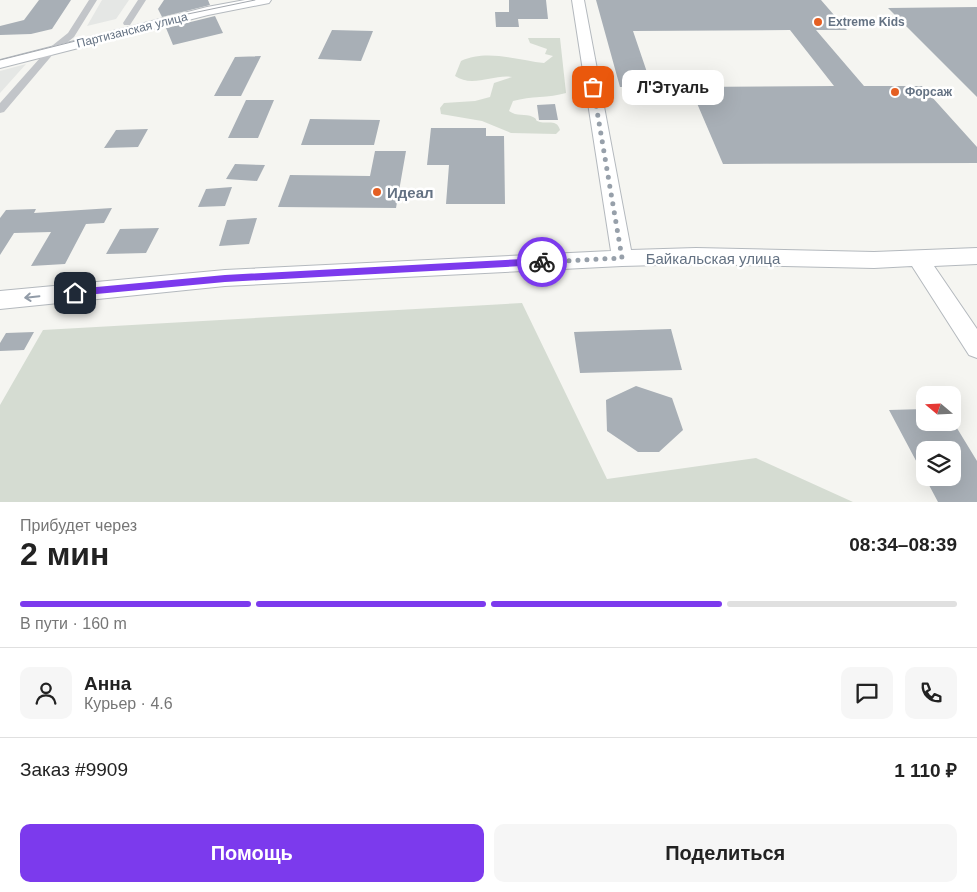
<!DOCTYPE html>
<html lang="ru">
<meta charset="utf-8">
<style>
:root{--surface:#fff;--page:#f6f6f6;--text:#222;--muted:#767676;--line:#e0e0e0;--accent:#7c3aed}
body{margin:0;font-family:Arial,sans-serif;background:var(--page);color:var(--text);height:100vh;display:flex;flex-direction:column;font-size:19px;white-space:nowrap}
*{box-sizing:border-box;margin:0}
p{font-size:16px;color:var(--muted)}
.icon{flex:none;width:28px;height:28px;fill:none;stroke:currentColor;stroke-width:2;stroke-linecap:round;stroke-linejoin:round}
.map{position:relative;height:502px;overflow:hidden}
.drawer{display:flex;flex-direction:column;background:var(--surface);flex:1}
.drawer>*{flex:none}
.needle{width:32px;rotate:289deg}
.controls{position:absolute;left:916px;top:386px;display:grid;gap:10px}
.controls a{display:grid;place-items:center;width:45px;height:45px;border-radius:10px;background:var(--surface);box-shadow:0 5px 20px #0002;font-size:25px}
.pin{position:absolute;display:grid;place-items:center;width:42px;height:42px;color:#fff;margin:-21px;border-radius:10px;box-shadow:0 2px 8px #0006}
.courier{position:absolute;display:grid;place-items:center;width:50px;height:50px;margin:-25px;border:4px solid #7c3aed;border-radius:50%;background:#fff;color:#222;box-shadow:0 1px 6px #0007}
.bubble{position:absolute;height:35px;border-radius:10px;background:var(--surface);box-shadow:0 5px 20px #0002;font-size:16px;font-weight:700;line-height:35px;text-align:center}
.overview em{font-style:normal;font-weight:700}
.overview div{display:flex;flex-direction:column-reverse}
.overview{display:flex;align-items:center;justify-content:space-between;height:85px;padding:0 20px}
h1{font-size:32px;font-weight:700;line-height:38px}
.bar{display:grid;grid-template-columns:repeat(4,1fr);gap:8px 5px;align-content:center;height:60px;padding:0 20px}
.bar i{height:6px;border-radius:4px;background:var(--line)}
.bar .on{background:var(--accent)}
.bar p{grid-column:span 4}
.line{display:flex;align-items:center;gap:12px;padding:0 20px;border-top:1px solid var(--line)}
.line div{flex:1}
.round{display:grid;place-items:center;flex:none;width:52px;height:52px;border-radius:10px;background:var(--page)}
.action{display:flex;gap:10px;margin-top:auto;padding:10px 20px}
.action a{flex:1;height:58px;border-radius:10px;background:var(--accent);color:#fff;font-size:20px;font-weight:700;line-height:58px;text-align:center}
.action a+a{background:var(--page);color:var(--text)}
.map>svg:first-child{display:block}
.built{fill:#e5e7e5}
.green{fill:#d5dcd2}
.building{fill:#a8afb6;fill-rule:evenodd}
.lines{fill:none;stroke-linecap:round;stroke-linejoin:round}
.secondary-casing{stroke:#b4b9be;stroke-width:2}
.street{fill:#c2c5c9;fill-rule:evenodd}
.secondary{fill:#fff;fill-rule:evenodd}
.tram{stroke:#a3a8ae;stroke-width:1}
.oneway{stroke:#929ca8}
.route{fill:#7c3aed}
.done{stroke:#97a0aa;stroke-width:5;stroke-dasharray:0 9}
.poi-dot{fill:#e55f22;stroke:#fff;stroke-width:2}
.labels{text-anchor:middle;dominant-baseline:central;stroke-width:5;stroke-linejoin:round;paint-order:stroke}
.far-poi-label{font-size:12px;font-weight:bold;fill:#647283;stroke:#fff;text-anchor:start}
.far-street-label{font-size:12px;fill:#647283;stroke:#fff}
.poi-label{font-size:15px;font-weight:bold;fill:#647283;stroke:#fff;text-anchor:start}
.street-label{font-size:15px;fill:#647283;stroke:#fff}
</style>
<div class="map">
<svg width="977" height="502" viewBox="0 0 977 502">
<rect width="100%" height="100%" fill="#f5f5f1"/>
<path class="built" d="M102 0H129L116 19 87 26Z
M26 64 0 93V71Z"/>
<path class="green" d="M528 38H560L566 93C549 98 531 96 513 101L509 111C517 117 525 113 533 117 539 120 533 120 540 122 548 124 557 119 560 130L556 134 511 133 482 121 441 114 440 108 444 103 475 101 490 97 494 83 512 77C494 74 472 88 455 76L461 61C486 49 518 60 544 63L553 56 545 54 547 49 530 43Z
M522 303 607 479 756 458 853 502H0V405L43 330Z"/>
<path class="building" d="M39 0H71L52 29 31 34 0 35V26L24 20Z
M164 0H208L210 5 162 17 158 9Z
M509 0H546L548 19H518L519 27H496L495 12H509Z
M596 0H821L847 30H816L864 86H922L977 147V163L723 164 690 87 834 86 790 30 633 31 652 87H620Z
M977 7V97L888 8Z
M215 16 223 33 173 45 166 28Z
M332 30 373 31 361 61 318 59Z
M261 56 241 96H214L235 57Z
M246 100H274L258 138H228Z
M555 104 558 120H539L537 105Z
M310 119 380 120 374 145H301Z
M431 128H486V136H504L505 204H446L449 165H427Z
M148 129 138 147 104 148 116 130Z
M375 151H406L396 208 278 207 290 175 370 176Z
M235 164 265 165 257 181 226 179Z
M232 187 225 206 198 207 206 189Z
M112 208 104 223 86 224 65 264 31 266 51 232 14 233 0 255V218L6 210 36 209 34 213Z
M257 218 249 244 219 246 227 220Z
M159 228 146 253 106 254 120 229Z
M671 329 682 370 580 373 574 332Z
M34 332 24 350 0 351V343L6 333Z
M636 386 672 398 683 430 659 452H638L607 431 606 400Z
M925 409V422H952V420L977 461V502H938L889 410ZM925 450H952V478H925Z"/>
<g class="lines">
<g class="secondary-casing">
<path id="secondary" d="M245 0H271L269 3 208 15 0 68V60L207 7Z
M572 0H584L631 250 696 248 874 252 977 248V264L934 266 977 329V358L969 355 912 266 874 268 696 264 622 266 225 286 0 309V291L225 270 611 251Z"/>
</g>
<path class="street" d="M89 0H97L74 37 54 53 4 112 0 113V103L48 49 68 33Z
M138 0H146L130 25H124L123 23Z"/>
<use href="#secondary" class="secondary"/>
<path class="tram" d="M0 60 159 20 255 0"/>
</g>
<defs><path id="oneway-shaft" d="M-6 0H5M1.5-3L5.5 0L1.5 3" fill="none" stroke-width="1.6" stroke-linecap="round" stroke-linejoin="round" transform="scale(1.25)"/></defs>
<use class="oneway" href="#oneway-shaft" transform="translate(32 297) rotate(174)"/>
<path class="route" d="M542 258 547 262 542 265 225 282 75 296 71 293 75 289 225 275Z"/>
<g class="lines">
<path class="done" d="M542 262 622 258 593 87"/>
</g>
<g class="poi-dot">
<circle cx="818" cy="22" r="5"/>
<circle cx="895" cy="92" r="5"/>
<circle cx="377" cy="192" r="5"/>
</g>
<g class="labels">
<g class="far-poi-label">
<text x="828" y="22">Extreme Kids</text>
<text x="905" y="92">Форсаж</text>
</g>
<g class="far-street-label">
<text transform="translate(132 30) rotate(-14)">Партизанская улица</text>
</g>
<g class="poi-label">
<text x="387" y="192">Идеал</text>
</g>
<g class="street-label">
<text x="713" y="258">Байкальская улица</text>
</g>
</g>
</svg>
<div class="controls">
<a><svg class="needle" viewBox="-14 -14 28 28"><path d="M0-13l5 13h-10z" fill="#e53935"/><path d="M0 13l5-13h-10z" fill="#767676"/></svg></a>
<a><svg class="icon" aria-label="layers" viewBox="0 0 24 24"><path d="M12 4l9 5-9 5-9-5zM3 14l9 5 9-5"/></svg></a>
</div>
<div class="pin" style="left:593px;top:87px;background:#ea580c"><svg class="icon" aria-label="bag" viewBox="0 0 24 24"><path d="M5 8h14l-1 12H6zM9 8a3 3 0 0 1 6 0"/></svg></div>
<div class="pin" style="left:75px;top:293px;background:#1f2937"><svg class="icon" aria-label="home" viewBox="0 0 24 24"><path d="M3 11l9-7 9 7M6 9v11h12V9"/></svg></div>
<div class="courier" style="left:542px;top:262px"><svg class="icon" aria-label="bike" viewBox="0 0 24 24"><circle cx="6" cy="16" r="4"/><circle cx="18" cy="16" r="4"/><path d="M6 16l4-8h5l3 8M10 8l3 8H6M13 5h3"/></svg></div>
<div class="bubble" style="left:622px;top:70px;width:102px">Л'Этуаль</div>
</div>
<section class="drawer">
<div class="overview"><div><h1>2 мин</h1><p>Прибудет через</p></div><em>08:34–08:39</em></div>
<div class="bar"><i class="on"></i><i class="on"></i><i class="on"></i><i></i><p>В пути · 160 m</p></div>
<div class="line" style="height:90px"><a class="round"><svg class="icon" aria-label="person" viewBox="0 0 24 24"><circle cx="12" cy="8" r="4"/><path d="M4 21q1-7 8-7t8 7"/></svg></a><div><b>Анна</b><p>Курьер · 4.6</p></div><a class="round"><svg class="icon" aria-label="chat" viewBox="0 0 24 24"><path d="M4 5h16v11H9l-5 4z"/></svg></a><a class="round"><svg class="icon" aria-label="phone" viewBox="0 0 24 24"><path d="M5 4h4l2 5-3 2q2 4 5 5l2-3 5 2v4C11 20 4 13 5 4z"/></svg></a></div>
<div class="line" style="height:65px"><div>Заказ #9909</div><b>1 110 ₽</b></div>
<div class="action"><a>Помощь</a><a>Поделиться</a></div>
</section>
